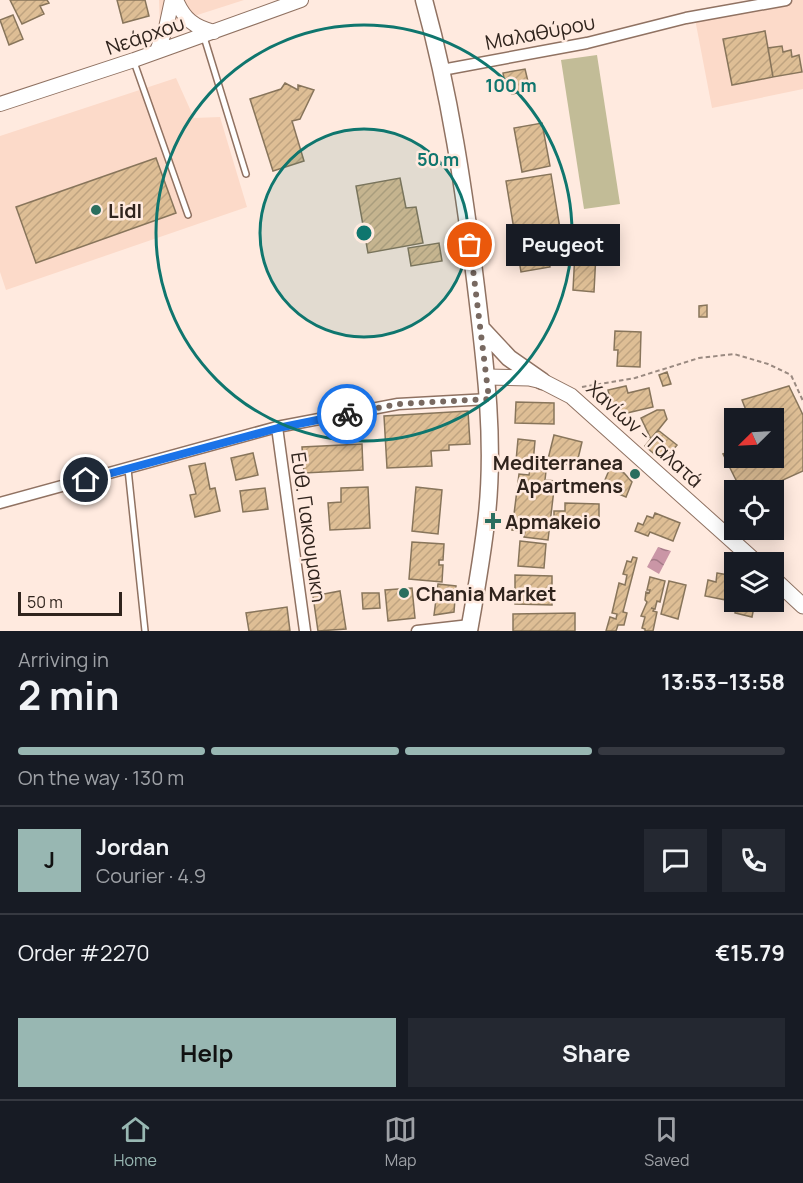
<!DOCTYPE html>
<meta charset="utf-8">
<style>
:root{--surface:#171b24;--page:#242831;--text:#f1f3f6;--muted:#9ea1a6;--line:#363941;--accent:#98b7b2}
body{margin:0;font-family:Manrope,sans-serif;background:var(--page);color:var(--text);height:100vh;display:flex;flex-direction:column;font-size:22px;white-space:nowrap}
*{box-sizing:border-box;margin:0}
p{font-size:20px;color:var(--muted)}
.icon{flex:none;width:33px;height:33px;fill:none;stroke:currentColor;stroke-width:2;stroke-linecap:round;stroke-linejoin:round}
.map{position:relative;height:631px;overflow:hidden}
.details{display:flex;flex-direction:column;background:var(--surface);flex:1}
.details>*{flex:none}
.needle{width:39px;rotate:246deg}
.fabs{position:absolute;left:724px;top:408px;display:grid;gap:12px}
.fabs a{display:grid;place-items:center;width:60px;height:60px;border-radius:0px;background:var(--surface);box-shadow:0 3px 15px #0003;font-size:30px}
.scale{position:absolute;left:18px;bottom:15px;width:104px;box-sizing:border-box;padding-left:6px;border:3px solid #30241d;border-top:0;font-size:16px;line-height:21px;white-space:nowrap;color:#30241d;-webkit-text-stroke:4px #ffeadf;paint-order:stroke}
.pin{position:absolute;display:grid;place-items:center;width:51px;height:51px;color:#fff;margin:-26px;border:3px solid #fff;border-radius:50%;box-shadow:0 2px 6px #0007}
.courier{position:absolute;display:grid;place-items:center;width:60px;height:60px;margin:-30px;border:4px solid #1a73e8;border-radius:50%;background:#fff;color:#222;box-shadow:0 2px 8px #0007}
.bubble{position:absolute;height:42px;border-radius:0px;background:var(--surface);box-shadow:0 3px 15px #0003;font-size:20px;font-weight:700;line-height:42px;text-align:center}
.head em{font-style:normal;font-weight:700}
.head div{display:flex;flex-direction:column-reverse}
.head{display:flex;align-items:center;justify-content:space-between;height:102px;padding:0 18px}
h1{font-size:39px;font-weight:700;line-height:45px}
.bar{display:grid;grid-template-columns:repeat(4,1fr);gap:9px 6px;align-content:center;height:72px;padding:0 18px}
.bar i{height:8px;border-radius:4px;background:var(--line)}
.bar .selected{background:var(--accent)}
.bar p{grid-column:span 4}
.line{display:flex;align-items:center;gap:15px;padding:0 18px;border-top:2px solid var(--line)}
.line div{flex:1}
.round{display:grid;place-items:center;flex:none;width:63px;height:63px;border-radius:0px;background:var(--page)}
.button{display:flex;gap:12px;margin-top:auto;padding:12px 18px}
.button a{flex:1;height:69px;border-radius:0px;background:var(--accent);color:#111;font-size:24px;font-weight:700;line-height:69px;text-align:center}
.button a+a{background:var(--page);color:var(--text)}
.tab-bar{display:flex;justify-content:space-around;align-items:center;height:84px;border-top:2px solid var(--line);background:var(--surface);font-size:16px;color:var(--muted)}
.tab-bar a{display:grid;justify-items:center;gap:3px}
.tab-bar .selected{color:var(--accent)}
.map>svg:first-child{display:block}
.built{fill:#fcdac9}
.grass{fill:#c2bc97}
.water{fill:url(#water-waves)}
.building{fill:url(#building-hatch);stroke:#88755b;stroke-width:1.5}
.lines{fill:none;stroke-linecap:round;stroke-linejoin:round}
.service-casing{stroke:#907262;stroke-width:8}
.minor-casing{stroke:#907262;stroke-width:13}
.tertiary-casing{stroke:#907262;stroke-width:16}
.secondary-casing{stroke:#907262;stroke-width:17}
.primary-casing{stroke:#907262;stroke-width:19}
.path{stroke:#9a8a81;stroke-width:2;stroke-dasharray:4.5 3;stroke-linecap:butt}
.service{stroke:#fff;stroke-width:5}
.minor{stroke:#fff;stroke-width:10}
.tertiary{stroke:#fff;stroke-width:14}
.secondary{stroke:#fff;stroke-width:15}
.primary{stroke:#fff;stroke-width:16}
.done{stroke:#786961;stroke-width:6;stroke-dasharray:0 10.8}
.route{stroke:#1a73e8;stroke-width:8}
.ring{fill:none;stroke:#0f766e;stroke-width:3}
.poi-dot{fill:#2b6e5e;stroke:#ffeadf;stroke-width:2}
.labels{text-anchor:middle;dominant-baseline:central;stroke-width:5;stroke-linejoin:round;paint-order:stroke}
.street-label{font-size:20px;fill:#30241d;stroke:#ffeadf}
.poi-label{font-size:20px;font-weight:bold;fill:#30241d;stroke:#ffeadf;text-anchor:start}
.centre{fill:#0f766e;stroke:#ffeadf;stroke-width:3}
.ring-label{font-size:18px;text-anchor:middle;font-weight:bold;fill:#0f766e;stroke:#ffeadf;stroke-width:5;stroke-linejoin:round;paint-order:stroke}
</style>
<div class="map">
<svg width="803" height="631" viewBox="0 0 803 631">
<defs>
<pattern id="water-waves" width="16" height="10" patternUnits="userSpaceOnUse" patternTransform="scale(1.5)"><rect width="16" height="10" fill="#ca96a6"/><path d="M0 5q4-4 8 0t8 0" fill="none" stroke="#a47a87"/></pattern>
<pattern id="building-hatch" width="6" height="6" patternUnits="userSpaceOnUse" patternTransform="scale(1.5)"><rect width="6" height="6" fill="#debe95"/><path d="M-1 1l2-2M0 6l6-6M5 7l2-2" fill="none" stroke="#bfa380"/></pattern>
</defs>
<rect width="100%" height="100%" fill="#ffeadf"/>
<path class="built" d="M159 0H244L160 27Z
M794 0H803V89L712 108 695 19Z
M176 78 194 118 220 117 247 207 6 290 0 272V136Z"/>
<path class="grass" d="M597 55 620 204 584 209 561 60Z"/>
<path class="water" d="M658 547 671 551 659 574 647 567Z"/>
<path class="building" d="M10 0H47L49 3 40 6 44 14 22 24Z
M117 0H145L149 16 123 23Z
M13 15 23 39 9 45 0 20Z
M765 31 773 77 732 85 723 39Z
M782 46 783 52 791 50 792 57 799 55 802 72 773 77 768 48Z
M525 69 530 90 512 94 510 83H505L503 73Z
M285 83 298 90V85L314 90 300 119 292 121 304 161 273 171 250 99 281 89Z
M542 123 550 166 522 172 514 128Z
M156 158 176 213 36 263 16 207Z
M551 174 564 253 548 256 550 267 521 272 506 181Z
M400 178 406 208 416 207 423 243 368 253 356 186Z
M576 233 597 234 594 292 573 290Z
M439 243 442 261 411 266 408 248Z
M707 305V317H699V306Z
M615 331 641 332 640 367 617 366 618 350H614Z
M667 372 671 384 663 386 659 375Z
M626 386 628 393 649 388 653 407 614 416 608 390Z
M789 386 803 415V471L761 490H741L723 454 735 449V458H774V418H749L742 400Z
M516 402 554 403V424L515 423Z
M657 410H664L667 419 651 439 641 418Z
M468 411 470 444 449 445V450L431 451 432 466 387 468 384 416Z
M658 430 677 445 667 457 664 454 660 459 645 446Z
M554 435 582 442 576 467 548 459Z
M518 439 535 441 533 463 516 461Z
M362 444 363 470 304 473 302 447Z
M253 453 258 475 236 480 231 458Z
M205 463 210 489 215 488 220 511 195 517 190 495 196 494 189 466Z
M610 468 624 473 632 482 626 497 602 487Z
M530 469 546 471 545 480 555 481 548 540 524 537 525 531 512 530 519 474 529 475Z
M368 487 370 528 330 530 328 503 341 502V488Z
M416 487 442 490 438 534 412 531Z
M265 488 268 509 243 512 240 491Z
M565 503 599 504V527L554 526V511H565Z
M774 508 783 516 779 521 774 517Z
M655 513 680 523 673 541 650 532 648 536 635 531 638 523 643 525 647 516 653 518Z
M520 541 546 544 544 568 518 566Z
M412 542 444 544 443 560H439V565H443L442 582 409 579Z
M633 557 637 558 623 612 627 613 624 625H618L616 631H606L610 617 616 619 617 614 612 613 619 583 625 585 627 575 623 574 627 561 631 562Z
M717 573 735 576 731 601 705 596 708 580 716 582Z
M515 575 552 576V605L515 604Z
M650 577 665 581 660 602 657 601 655 609 651 608 654 609 653 611 657 612 653 631H645V629L642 628 645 617 641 616 647 602 645 600 646 592 649 593 650 590H647Z
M669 581 686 585 678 619 661 614Z
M438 584 456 586 454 612 434 615Z
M412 588 415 618 388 621 385 590Z
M340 591 346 629 318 631 313 596Z
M362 593H379L380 608 363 609Z
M737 602H755L752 617 735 613Z
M287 607 290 631H249L246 613Z
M575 613V631H513V614Z"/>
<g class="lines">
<g class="service-casing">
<path id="service" d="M204 37 246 174
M134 62 188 215
M128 469 145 631"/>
</g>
<g class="minor-casing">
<path id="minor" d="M442 70 587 43 686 18 786 0
M277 427 305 631
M0 503 277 427 398 404 489 399
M417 631 470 625"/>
</g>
<g class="tertiary-casing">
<path id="tertiary" d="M176 0C184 19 194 27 214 32
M157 51 166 28 172 0
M0 104 134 60 301 0"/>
</g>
<g class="secondary-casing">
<path id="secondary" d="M487 377 529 378 542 381 571 396 756 562
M774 579 803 606"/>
</g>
<g class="primary-casing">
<path id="primary" d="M424 0C450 94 464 190 476 287 485 362 495 438 487 514 483 553 476 592 469 631
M481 328 509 358 542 381"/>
</g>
<path class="path" d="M582 387 635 378 699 358 734 354 768 364 791 375 803 401"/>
<use href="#service" class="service"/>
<use href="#minor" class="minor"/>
<use href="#tertiary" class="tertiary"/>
<use href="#secondary" class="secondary"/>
<use href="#primary" class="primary"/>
</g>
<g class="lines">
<path class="done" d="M347 414 398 404 489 399 470 245"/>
<path class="route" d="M86 480 278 428 347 414"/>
</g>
<circle cx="364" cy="233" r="104" fill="#0f766e" fill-opacity=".12"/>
<g class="ring">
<circle cx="364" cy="233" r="104"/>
<circle cx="364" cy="233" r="208"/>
</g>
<g class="poi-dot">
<circle cx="96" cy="210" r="6"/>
<circle cx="635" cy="474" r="6"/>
<path d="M490 512h6v6h6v6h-6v6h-6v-6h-6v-6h6z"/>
<circle cx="404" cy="593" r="6"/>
</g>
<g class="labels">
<g class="street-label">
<text transform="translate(540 32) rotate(-11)">Μαλαθύρου</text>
<text transform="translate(145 35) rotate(-19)">Νεάρχου</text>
<text transform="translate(645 434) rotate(42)">Χανίων - Γαλατά</text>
<text transform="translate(309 527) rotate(82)">Ευθ. Γιακουμακη</text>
</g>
<g class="poi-label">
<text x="108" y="210">Lidl</text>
<text x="623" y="462" text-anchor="end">Mediterranea<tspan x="623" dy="23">Apartmens</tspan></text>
<text x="505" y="521">Apmakeio</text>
<text x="416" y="593">Chania Market</text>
</g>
</g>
<circle cx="364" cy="233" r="9" class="centre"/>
<g class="ring-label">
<text x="511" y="92">100 m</text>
<text x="438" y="166">50 m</text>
</g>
</svg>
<div class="fabs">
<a><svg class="needle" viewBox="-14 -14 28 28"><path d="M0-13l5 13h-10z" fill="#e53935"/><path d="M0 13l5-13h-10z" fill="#9ea1a6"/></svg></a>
<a><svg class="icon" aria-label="locate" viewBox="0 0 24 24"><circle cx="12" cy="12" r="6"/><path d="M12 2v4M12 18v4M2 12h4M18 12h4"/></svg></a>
<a><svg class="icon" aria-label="layers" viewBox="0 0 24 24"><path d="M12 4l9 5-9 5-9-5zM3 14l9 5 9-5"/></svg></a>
</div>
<div class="scale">50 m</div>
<div class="pin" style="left:470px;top:245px;background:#ea580c"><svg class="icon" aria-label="bag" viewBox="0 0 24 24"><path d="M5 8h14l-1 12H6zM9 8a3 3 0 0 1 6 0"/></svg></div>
<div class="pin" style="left:86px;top:480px;background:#1f2937"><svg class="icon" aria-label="home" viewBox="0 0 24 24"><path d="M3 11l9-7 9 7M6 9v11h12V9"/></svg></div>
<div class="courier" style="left:347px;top:414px"><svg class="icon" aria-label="bike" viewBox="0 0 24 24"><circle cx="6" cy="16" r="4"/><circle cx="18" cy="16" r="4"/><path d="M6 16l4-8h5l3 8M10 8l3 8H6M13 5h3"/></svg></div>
<div class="bubble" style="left:506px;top:224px;width:114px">Peugeot</div>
</div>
<section class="details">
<div class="head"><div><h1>2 min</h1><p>Arriving in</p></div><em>13:53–13:58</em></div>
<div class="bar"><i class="selected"></i><i class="selected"></i><i class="selected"></i><i></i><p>On the way · 130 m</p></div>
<div class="line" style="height:108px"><b class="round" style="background:var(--accent);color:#111">J</b><div><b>Jordan</b><p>Courier · 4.9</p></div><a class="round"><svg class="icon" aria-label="chat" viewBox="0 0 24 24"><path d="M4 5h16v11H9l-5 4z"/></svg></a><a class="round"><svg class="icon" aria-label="phone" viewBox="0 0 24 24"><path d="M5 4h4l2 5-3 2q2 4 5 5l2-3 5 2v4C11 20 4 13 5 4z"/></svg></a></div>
<div class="line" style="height:78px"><div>Order #2270</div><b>€15.79</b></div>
<div class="button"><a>Help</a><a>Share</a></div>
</section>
<nav class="tab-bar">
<a class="selected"><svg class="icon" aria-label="home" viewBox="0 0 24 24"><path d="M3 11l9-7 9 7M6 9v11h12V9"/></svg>Home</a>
<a><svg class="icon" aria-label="map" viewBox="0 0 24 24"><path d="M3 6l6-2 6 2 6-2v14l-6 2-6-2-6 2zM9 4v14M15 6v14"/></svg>Map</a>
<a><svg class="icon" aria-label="saved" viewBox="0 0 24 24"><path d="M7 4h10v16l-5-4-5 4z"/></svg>Saved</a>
</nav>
